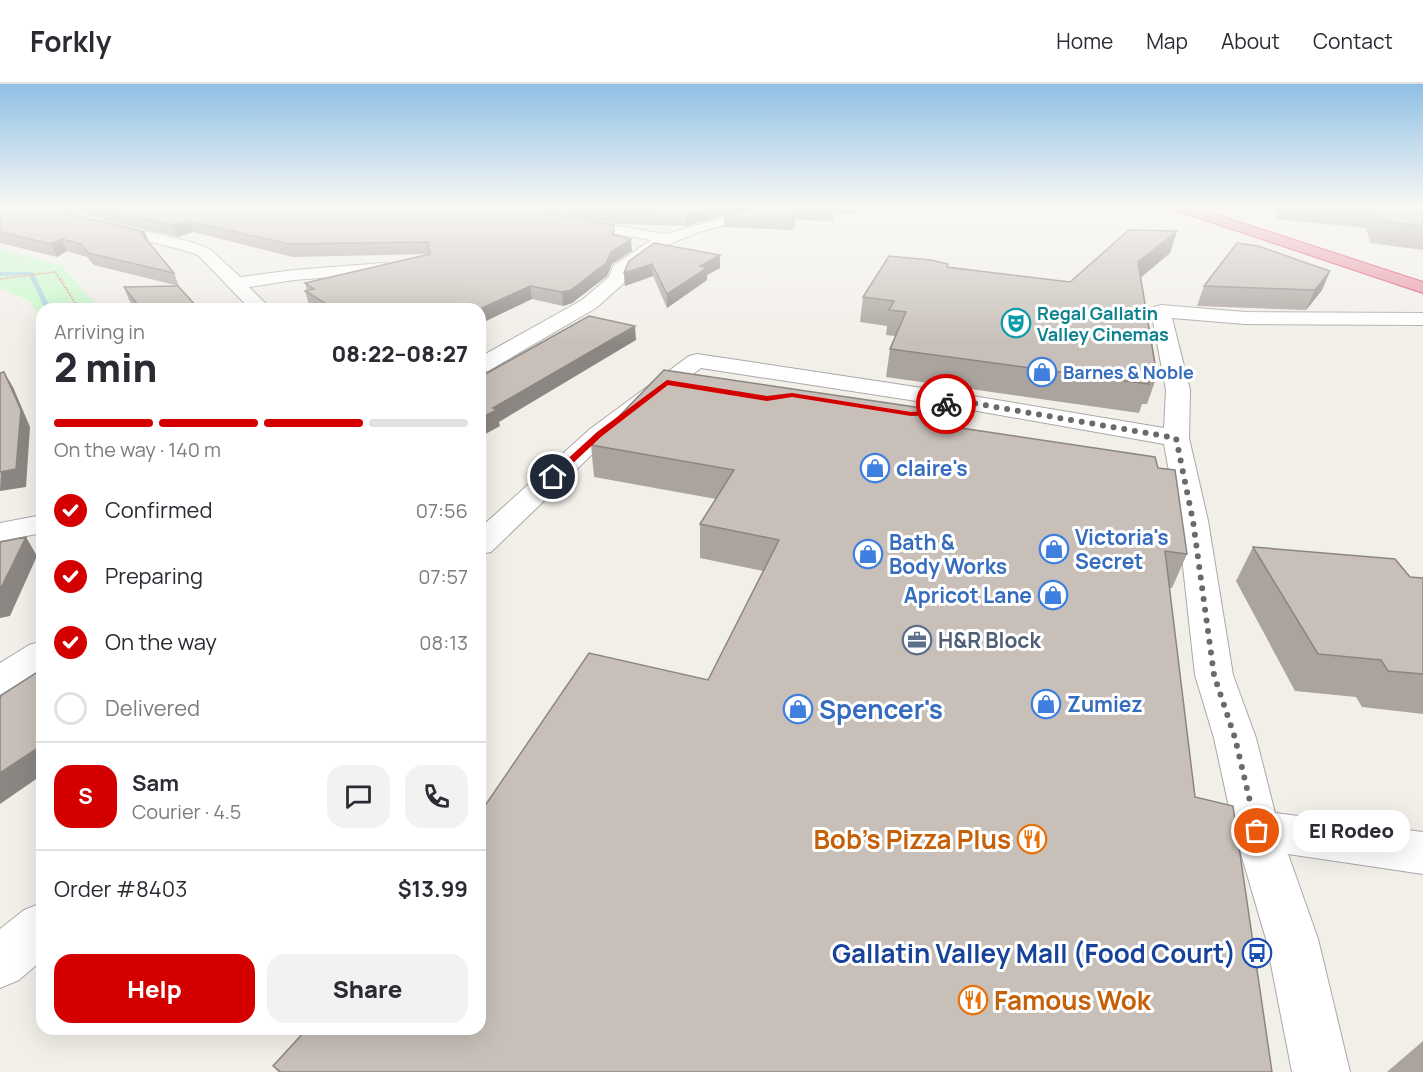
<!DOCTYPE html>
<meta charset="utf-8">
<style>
:root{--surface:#fff;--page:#f2f2f3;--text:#2b2b33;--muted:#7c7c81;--line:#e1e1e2;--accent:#d40000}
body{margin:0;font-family:Manrope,sans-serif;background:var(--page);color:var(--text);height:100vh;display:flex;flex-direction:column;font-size:22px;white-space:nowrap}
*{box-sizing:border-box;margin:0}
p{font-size:20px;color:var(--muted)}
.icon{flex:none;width:33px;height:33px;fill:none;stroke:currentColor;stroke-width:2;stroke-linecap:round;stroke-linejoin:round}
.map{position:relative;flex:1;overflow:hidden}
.panel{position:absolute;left:36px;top:219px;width:450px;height:732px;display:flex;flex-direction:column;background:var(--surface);border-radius:18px;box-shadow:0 6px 24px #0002}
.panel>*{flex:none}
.pin{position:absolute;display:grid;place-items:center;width:51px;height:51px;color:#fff;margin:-26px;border:3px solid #fff;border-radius:50%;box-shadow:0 2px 6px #0007}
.courier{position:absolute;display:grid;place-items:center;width:60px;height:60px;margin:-30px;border:4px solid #d40000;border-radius:50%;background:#fff;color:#222;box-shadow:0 2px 8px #0007}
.bubble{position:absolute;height:42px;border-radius:18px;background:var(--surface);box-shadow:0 6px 24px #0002;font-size:20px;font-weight:800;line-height:42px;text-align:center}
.overview em{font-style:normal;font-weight:800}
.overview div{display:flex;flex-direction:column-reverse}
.overview{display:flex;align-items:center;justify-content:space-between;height:102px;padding:0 18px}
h1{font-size:39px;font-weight:800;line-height:45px}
.bar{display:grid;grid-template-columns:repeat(4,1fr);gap:9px 6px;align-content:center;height:72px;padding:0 18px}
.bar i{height:8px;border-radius:4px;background:var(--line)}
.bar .on{background:var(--accent)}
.bar p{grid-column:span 4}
.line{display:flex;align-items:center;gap:15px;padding:0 18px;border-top:2px solid var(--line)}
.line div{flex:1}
.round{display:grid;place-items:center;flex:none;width:63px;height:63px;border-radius:18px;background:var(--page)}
ol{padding:0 18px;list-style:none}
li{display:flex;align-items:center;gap:18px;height:66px}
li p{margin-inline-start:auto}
li .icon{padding:6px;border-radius:50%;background:var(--accent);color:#fff;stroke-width:4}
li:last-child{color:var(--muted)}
li i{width:33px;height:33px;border:3px solid var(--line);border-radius:50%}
.cta{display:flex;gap:12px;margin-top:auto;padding:12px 18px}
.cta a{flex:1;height:69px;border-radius:18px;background:var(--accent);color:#fff;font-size:24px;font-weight:800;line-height:69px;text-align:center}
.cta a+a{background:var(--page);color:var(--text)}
header{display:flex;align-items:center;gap:36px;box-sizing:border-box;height:84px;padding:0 30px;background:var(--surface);border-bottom:2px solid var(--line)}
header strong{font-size:28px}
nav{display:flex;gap:33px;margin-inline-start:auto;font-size:21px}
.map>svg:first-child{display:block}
.park{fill:#c8facc}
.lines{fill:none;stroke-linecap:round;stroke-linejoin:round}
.stream{fill:#aad3df;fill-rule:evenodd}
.minor-casing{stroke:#a9a9a9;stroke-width:2}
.highway-casing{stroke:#dc2a67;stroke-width:2}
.path-far1{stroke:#fa8072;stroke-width:1.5;stroke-dasharray:1.5 1.5;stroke-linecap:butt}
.path{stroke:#fa8072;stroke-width:2;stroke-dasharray:1.5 1.5;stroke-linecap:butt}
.minor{fill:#fff;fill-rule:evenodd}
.highway{fill:#e892a2;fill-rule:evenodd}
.wall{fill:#aba49e}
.shaded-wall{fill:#8b8681}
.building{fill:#c7bfb8;stroke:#8b8681;stroke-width:1.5}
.route{fill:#d40000}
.done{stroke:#6b6a68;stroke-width:6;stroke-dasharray:0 10.8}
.labels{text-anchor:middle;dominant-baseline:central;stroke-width:6;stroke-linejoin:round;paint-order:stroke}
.far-culture-label{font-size:18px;font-weight:bold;fill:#0d838f;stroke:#fff;text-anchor:start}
.far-shop-label{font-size:18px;font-weight:bold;fill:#366cbe;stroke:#fff;text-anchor:start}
.shop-label{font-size:21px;font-weight:bold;fill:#366cbe;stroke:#fff;text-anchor:start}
.service-label{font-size:21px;font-weight:bold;fill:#4e5e75;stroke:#fff;text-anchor:start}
.near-shop-label{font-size:26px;font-weight:bold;fill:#366cbe;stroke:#fff;text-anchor:start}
.near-food-label{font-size:26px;font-weight:bold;fill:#c56008;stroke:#fff;text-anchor:end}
.near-transit-label{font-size:26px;font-weight:bold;fill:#164399;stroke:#fff;text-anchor:end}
</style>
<header>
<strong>Forkly</strong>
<nav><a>Home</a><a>Map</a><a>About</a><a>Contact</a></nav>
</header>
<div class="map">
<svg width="1423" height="988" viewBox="0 0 1423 988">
<rect width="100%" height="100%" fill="#f2efe9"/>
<path class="park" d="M0 165 61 181 100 225H42V238L30 217 0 204Z"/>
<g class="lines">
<path class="stream" d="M0 188H33L51 225H45L29 191 0 192Z"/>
<g class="minor-casing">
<path id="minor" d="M761 123H782L780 126 699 148 660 164 628 188 624 199 596 224 488 287 480 289V273L582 216 609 193 613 182 651 156 570 142 565 141 563 138 565 135 570 134 666 150Z
M103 137 191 158 210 165 240 193 294 186 383 179 389 180 392 184 389 188 383 189 294 196 249 203 271 225H250L198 171 180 165 98 145 95 142Z
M1161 221 1245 228 1423 229V241L1245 240 1172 234 1190 306 1189 354 1208 437 1233 591 1256 654 1275 729 1423 748V790L1288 770 1318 855 1350 988H1292L1266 855 1234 746 1214 654 1195 591 1178 437 1164 360 949 322 701 284 608 355 491 468 480 470V444L590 345 689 272 697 270 949 308 1164 344 1166 306 1151 227 1154 223Z
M42 431V449L0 457V439Z
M42 557V588L14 607 0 611V579L29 561Z
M42 819V876L19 896 0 904V845L24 826Z"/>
</g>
<g class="highway-casing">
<path id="highway" d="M1173 123H1193L1423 198V209L1175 126Z"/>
</g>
<path class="path-far1" d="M0 195 55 188 61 197"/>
<path class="path" d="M60 195 79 225"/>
<use href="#minor" class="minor"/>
<use href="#highway" class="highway"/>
</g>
<path class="wall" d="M18 123H474L615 152 632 167 612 180 607 192 572 219 563 222 532 215 480 225H316L309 221 305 207H307L305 199 430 170 293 173 193 148 178 153 79 130 18 124Z
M493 123H754L686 142 617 140 533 126Z
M761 123H855V130L833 129V137L795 136 793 146 724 143V132Z
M1274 123H1423V166L1370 159 1366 144 1276 135Z
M0 124 150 160 174 189 179 202 94 181 87 173 67 167 57 173 0 159Z
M1177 147 1170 169 1141 193 1157 292 1147 320H1142L1139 329 886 293 890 265 896 252 886 251 887 242 860 238 863 213 948 180 947 183 1070 198Z
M720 171V184L707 191V196L667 224 653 192 625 202 624 189 629 177Z
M1330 187 1322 206 1306 226 1197 222 1204 202Z
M124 203 199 225H136L129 216Z
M941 341 1158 384 1187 470 1172 504H1169L1195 713 1272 988H278L273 982 708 596 763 487 700 474V440L716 415 594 393 591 361Z
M1253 463 1410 493 1423 494V630L1362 623 1356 613 1295 607 1236 497Z
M1423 957V988H1387Z"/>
<path class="shaded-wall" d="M716 123H754L686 142V131Z
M795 125V136L793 146V135Z
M189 137 193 148 178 153 173 141Z
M1177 147 1170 169 1131 202 1138 178Z
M145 148 150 160 141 149Z
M62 155 67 167 57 173 51 160Z
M631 155 632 167 612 180 607 192 572 219 563 222 562 208 611 168Z
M720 171V184L707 191V196L667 224V210L700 182Z
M652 180 653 192 625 202 624 189Z
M1330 187 1322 206 1306 226 1315 206Z
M530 202 532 215 480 240V225Z
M635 242 636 256 499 338 500 342 480 353V334L493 324Z
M4 288 13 303 30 343 26 403 0 407Z
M26 453 37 472 10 532 0 534V506Z
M42 661V691L0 720V689Z"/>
<path class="building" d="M90 123H474L531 127 614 141 613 151 631 155 611 168 606 179 571 206 562 208 530 202 480 225H335L305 207 314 205 305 199 430 170 428 158 289 160 189 137 173 141Z
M579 123H716L686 131 616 128Z
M761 123H833L834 126 795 125 793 135 724 132Z
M1370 123H1423V142L1381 137 1376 123Z
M0 124 73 131 145 148 141 149 174 189 88 169 81 160 62 155 51 160 0 148Z
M1129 146 1177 147 1138 178 1157 292 1147 291 1149 300 890 265 906 228 889 226 894 217 863 213 889 172 931 176 948 180 947 183 1070 198Z
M654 159 720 171 700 182 707 184 667 210 652 180 624 189 629 177Z
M1237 159 1258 162 1330 187 1315 206 1204 202Z
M178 202 199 225H141L124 203Z
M589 232 635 242 493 324 497 326 480 334V293Z
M664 286 942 327 941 341 1155 373 1158 384 1175 386 1187 470 1165 467 1195 713 1233 722 1272 988H281L273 982 307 945H480V729L589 569 708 596 779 456 700 440 734 386 591 361Z
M4 288 21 326 16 385 0 388V289Z
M26 453 0 506V458Z
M1253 463 1395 475 1410 493 1423 494V590L1388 587 1381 576 1318 570Z
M42 585V661L0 689V614L1 613 0 612Z"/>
<linearGradient id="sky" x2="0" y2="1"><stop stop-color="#8fc0e4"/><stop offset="0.47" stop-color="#f9f8f5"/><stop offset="1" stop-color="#f9f8f5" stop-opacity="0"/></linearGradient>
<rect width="1423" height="261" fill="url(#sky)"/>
<path class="route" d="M667 296 767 312 792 309 911 328 931 327 943 318 950 320 935 331 911 332 792 313 767 317 668 301 602 352 556 395H550V391L597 348Z"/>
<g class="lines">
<path class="done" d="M946 320 949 315 1176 354 1193 437 1214 591 1235 654 1257 747"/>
</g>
<defs>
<g id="theatre-ring" transform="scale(1.5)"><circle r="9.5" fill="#fff" stroke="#0f9aa8" stroke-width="1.5"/><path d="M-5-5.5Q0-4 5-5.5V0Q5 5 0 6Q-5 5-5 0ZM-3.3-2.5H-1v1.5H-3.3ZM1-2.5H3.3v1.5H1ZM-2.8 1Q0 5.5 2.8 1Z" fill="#0f9aa8"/></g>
<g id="shop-ring" transform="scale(1.5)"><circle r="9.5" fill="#fff" stroke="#3f7fe0" stroke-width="1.5"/><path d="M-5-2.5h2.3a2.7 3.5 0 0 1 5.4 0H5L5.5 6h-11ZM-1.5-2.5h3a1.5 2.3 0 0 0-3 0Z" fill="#3f7fe0"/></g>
<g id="office-ring" transform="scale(1.5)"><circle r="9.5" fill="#fff" stroke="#5c6f8a" stroke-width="1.5"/><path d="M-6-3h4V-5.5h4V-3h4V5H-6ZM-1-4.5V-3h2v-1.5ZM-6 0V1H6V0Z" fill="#5c6f8a"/></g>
<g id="restaurant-ring" transform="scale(1.5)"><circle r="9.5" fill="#fff" stroke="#e8710a" stroke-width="1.5"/><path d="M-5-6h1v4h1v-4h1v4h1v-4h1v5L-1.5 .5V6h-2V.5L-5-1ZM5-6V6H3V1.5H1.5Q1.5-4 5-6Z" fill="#e8710a"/></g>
<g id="bus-ring" transform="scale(1.5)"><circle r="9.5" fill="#fff" stroke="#1a4fb4" stroke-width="1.5"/><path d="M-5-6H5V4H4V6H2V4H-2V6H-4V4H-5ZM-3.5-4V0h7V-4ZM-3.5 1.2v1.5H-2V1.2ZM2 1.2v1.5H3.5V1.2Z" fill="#1a4fb4"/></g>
</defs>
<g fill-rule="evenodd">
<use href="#theatre-ring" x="1016" y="239"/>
<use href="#shop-ring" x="1042" y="288"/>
<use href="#shop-ring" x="875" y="384"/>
<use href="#shop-ring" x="1054" y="465"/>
<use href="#shop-ring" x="868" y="470"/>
<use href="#shop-ring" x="1053" y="511"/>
<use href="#office-ring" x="917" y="556"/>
<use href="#shop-ring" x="1046" y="620"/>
<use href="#shop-ring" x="798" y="625"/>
<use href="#restaurant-ring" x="1032" y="755"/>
<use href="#bus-ring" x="1257" y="869"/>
<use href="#restaurant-ring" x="973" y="916"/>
</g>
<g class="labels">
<g class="far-culture-label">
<text x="1037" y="229">Regal Gallatin<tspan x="1037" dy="21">Valley Cinemas</tspan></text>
</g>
<g class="far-shop-label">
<text x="1063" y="288">Barnes &amp; Noble</text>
</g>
<g class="shop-label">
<text x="896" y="384">claire's</text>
<text x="1075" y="453">Victoria's<tspan x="1075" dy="24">Secret</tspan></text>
<text x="889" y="458">Bath &amp;<tspan x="889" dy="24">Body Works</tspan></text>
<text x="1032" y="511" text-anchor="end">Apricot Lane</text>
<text x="1067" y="620">Zumiez</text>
</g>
<g class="service-label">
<text x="938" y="556">H&amp;R Block</text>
</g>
<g class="near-shop-label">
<text x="819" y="625">Spencer's</text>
</g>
<g class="near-food-label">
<text x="1011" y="755">Bob's Pizza Plus</text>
<text x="994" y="916" text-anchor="start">Famous Wok</text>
</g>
<g class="near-transit-label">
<text x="1236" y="869">Gallatin Valley Mall (Food Court)</text>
</g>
</g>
</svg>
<div class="pin" style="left:1257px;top:747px;background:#ea580c"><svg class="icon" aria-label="bag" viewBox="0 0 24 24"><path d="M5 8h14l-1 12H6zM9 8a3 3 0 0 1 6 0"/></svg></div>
<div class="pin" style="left:553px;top:393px;background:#1f2937"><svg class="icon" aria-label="home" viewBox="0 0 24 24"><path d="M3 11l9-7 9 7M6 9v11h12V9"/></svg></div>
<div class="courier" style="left:946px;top:320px"><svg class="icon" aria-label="bike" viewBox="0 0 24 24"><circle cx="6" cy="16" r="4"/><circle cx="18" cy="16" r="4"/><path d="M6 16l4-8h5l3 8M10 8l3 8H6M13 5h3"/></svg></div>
<div class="bubble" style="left:1293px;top:726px;width:117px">El Rodeo</div>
<section class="panel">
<div class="overview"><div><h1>2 min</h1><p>Arriving in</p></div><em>08:22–08:27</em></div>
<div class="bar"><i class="on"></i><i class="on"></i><i class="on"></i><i></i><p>On the way · 140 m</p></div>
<ol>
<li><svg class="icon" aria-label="check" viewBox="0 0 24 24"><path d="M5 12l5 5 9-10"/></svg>Confirmed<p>07:56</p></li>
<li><svg class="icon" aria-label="check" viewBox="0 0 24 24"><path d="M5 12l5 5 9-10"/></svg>Preparing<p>07:57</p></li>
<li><svg class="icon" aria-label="check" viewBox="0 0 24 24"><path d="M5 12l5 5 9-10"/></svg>On the way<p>08:13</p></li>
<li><i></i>Delivered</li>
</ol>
<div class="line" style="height:108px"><b class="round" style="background:var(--accent);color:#fff">S</b><div><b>Sam</b><p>Courier · 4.5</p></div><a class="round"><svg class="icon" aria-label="chat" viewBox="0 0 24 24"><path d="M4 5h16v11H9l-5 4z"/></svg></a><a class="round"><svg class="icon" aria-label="phone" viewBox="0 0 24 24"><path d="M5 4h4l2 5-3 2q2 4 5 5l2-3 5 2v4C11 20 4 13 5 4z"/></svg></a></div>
<div class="line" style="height:78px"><div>Order #8403</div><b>$13.99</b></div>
<div class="cta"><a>Help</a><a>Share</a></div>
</section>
</div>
